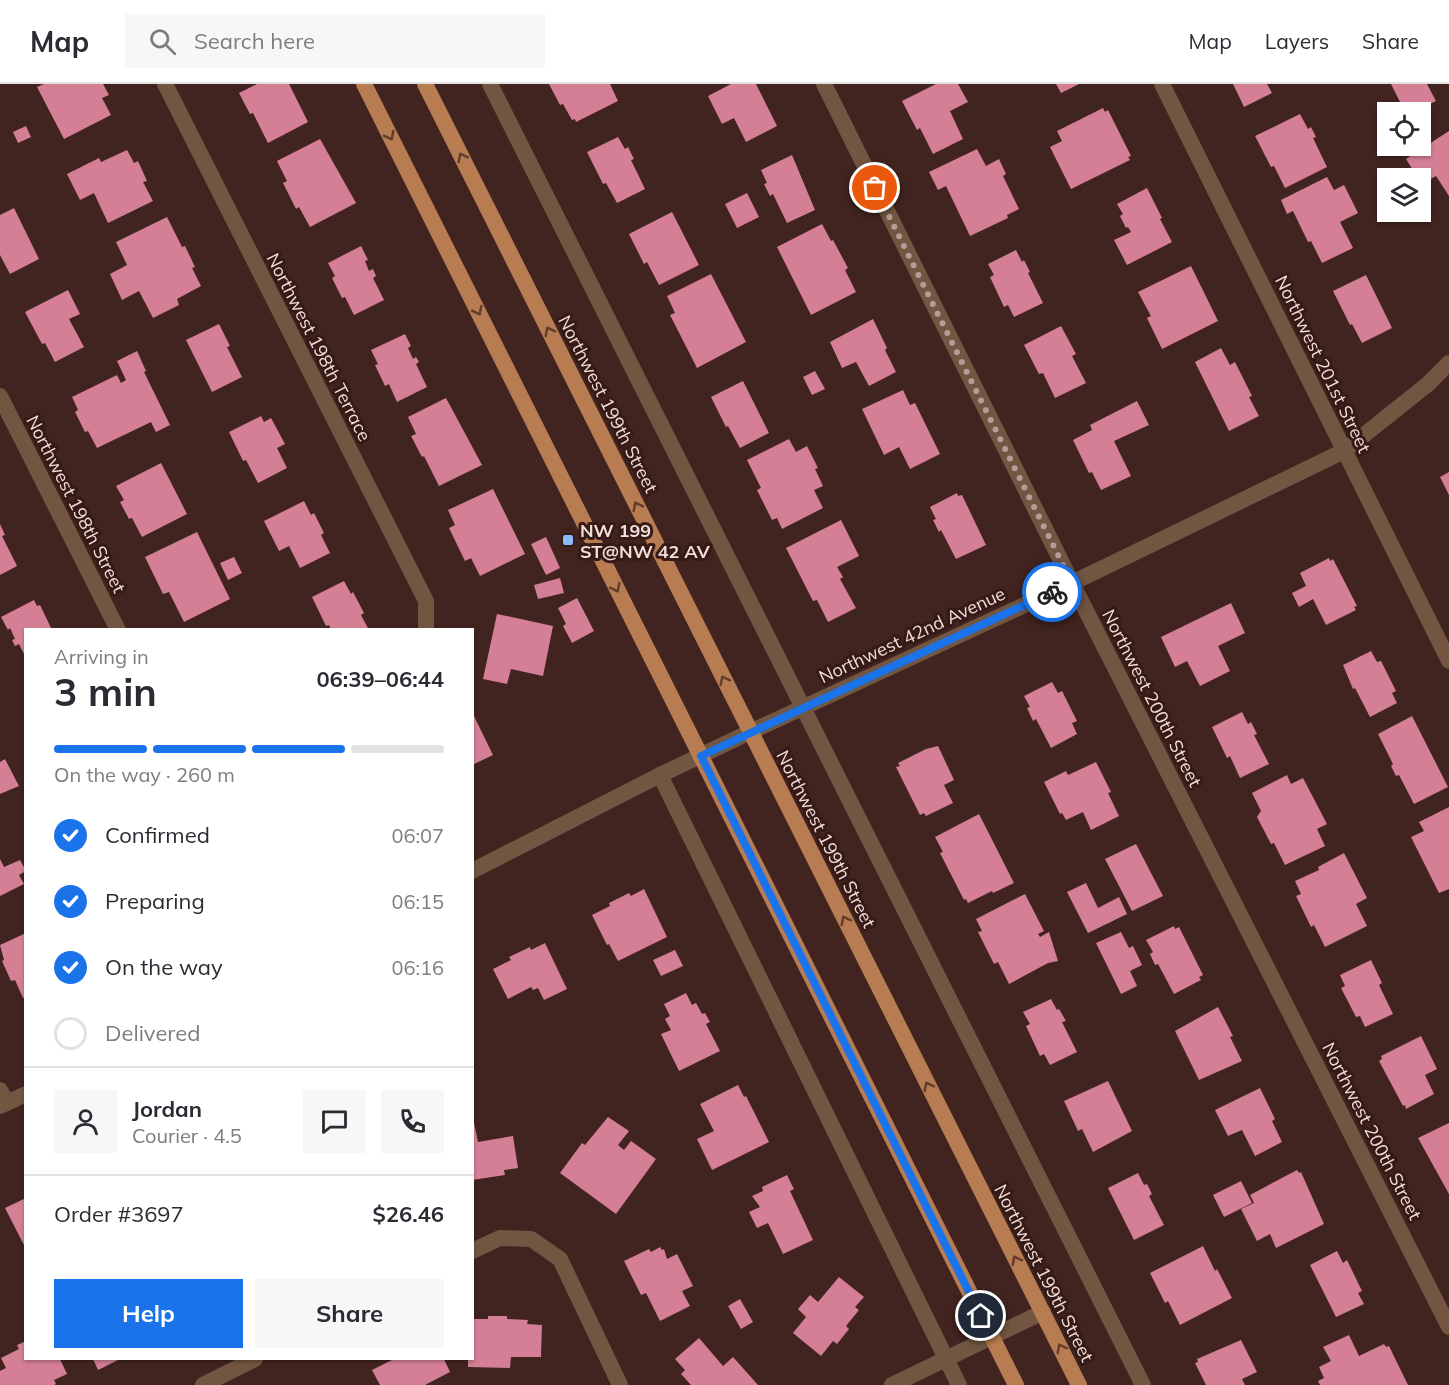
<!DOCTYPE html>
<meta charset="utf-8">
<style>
:root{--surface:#fff;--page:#f7f7f7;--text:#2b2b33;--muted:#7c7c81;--line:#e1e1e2;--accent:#1a73e8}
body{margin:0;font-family:Mulish,sans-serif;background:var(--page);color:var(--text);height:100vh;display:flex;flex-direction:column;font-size:22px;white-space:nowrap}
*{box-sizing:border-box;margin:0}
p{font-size:20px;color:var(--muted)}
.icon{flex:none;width:33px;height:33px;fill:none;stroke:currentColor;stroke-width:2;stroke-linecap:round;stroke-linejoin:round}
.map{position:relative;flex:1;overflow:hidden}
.sheet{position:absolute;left:24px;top:544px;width:450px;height:732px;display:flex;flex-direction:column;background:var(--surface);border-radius:0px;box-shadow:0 2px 4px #0004}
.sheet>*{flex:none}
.tools{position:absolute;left:1377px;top:18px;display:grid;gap:12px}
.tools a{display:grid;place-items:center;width:54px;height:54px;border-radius:0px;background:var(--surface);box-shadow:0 2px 4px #0004;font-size:30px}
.pin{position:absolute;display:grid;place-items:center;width:51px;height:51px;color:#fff;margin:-26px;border:3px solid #fff;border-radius:50%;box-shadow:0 2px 6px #0007}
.courier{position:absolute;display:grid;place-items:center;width:60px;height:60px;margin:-30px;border:4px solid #1a73e8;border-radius:50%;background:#fff;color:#222;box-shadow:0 2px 8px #0007}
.head em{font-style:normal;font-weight:700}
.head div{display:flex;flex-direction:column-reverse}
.head{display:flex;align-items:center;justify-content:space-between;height:102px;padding:0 30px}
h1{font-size:39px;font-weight:700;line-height:45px}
.bar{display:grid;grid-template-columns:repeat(4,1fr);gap:9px 6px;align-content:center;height:72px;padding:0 30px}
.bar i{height:8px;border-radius:4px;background:var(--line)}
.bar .active{background:var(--accent)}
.bar p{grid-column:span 4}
.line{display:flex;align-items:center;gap:15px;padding:0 30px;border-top:2px solid var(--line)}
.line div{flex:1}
.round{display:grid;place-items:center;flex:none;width:63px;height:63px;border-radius:0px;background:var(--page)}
ol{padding:0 30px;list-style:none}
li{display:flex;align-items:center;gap:18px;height:66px}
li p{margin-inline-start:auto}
li .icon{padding:6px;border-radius:50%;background:var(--accent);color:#fff;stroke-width:4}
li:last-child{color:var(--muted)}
li i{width:33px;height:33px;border:3px solid var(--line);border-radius:50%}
.primary-button{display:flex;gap:12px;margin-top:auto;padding:12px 30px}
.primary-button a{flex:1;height:69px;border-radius:0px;background:var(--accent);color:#fff;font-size:24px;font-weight:700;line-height:69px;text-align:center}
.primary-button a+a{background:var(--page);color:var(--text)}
header{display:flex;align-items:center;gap:36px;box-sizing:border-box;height:84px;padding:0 30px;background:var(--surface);border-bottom:2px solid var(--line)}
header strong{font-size:28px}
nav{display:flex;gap:33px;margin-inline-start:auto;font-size:21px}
.search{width:420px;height:54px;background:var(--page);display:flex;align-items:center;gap:15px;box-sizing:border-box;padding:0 21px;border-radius:0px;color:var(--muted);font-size:22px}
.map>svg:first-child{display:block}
.building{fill:#d57f96}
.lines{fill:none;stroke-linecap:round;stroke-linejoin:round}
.minor{stroke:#735642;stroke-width:16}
.tertiary{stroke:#735642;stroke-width:16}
.primary{stroke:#b77c52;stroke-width:16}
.oneway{stroke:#633c2b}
.done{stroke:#b49d99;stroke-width:6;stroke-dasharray:0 10.8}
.route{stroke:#1a73e8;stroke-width:8}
.poi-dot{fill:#8bb9fc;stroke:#361a16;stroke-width:2}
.labels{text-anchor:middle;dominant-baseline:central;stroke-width:6;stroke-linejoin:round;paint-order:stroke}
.street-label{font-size:18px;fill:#f2deda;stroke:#361a16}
.poi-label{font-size:18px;font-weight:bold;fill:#f2deda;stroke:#361a16;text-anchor:start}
</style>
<header>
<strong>Map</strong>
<div class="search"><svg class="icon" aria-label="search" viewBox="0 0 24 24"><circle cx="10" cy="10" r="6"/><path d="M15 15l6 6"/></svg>Search here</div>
<nav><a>Map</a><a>Layers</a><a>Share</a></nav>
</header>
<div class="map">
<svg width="1449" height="1301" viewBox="0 0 1449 1301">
<rect width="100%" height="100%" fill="#41241f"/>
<path class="building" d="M44 0H103L109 11 102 14 111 31 64 55 37 3Z
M257 0H289L308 38 268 59 253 29 250 30 239 9Z
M549 0H610L618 17 576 38 575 35 572 36 563 20 560 21Z
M731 0H756L777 42 746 58 734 34 722 40 708 12Z
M936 0H958L968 18 950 27 963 55 933 70 920 44 917 46 902 17Z
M1056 0H1079L1061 9Z
M1233 0H1267L1272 9 1244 23Z
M1391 0H1427L1436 17 1413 28H1405Z
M1103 24 1105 28 1108 26 1131 72 1128 73 1130 76 1071 105 1050 63 1062 57 1057 47Z
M1300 30 1308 45 1311 43 1316 53 1313 54 1327 83 1285 104 1274 82 1271 83 1255 52Z
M26 42 31 53 18 59 13 48Z
M1449 47V112L1436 92 1422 100 1420 94H1418L1406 75Z
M618 53 625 65 628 63 634 75 631 76 645 105 617 119 606 99 603 100 587 68Z
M320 55 356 119 310 143 299 123 296 125 283 99 287 97 277 77Z
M977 65 986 82 999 75 1006 90 1003 92 1019 125 1007 131 1008 134 970 152 946 102 938 106 929 88Z
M127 66 134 79 138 77 147 97 143 98 153 117 108 139 94 109 80 116 67 90 99 74 101 78Z
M792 71 815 126 787 139 773 110 770 112 764 100 767 99 761 86Z
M1327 93 1334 106 1344 101 1358 129 1340 138 1353 164 1322 179 1311 157 1308 158 1293 127 1287 130 1281 116Z
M1147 104 1162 134 1160 135 1172 158 1127 181 1114 156 1131 148 1128 143 1126 144 1120 132 1123 130 1117 120Z
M747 109 759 133 737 144 725 120Z
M14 124 39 175 10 190 0 171V131Z
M672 128 699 181 659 201 647 178 644 180 629 150Z
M167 133 182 163 185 162 195 183 192 184 201 202 177 215 179 221 153 234 139 207 122 216 110 190 127 181 116 158Z
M822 140 831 157 833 156 848 184 845 186 856 208 811 231 777 163Z
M361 162 368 176 365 177 369 187 373 185 376 192 373 194 384 216 354 231 345 213 342 214 332 194 335 192 328 179Z
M1016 166 1022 178 1024 176 1030 188 1028 189 1043 219 1014 233 1008 221 1004 223 990 193 994 191 988 180Z
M1191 182 1218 237 1162 265 1147 234 1151 232 1138 208Z
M711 190 746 258 697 284 670 231 675 229 667 212Z
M1366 191 1392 244 1362 259 1352 240 1350 241 1333 207Z
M68 206 80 230 69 235 84 263 55 278 45 259 42 260 25 228Z
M873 235 887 264 885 266 896 288 869 302 856 278 842 284 830 258Z
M219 240 230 262 227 263 242 293 212 308 186 256Z
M1061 242 1076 270 1072 272 1086 299 1055 314 1043 289 1039 290 1024 261Z
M405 250 411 262 408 264 413 275 416 273 419 278 416 280 427 303 397 318 389 300 385 302 375 281 378 280 371 266Z
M1221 264 1230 281 1235 278 1252 312 1249 313 1259 332 1229 347 1195 278Z
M137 267 146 287 144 288 170 341 156 348 151 338 97 364 88 347 85 348 75 328 78 326 72 313 117 291 121 299 126 296 117 277Z
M815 287 825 305 812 311 803 293Z
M743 297 769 349 740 364 728 342 726 343 711 313Z
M903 306 910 321 915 319 940 370 910 385 899 363 884 371 862 325Z
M446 314 482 381 439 402 424 372 422 373 411 352 416 350 408 333Z
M1137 317 1149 341 1114 357 1131 392 1101 406 1092 388 1089 389 1073 356 1092 346 1090 341Z
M261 332 264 338 271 334 285 360 277 364 287 384 258 399 246 376 243 377 229 348Z
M789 355 796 368 807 362 818 384 815 385 823 402 814 406 823 424 782 445 777 434 772 436 757 406 761 404 747 376Z
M161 379 187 430 142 453 132 434 129 435 120 418 124 416 116 402Z
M1449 388V411L1440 393Z
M493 405 525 470 480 492 471 474 465 477 449 444 455 441 448 426Z
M957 409 958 412 962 411 986 461 956 475 941 446 939 448 933 436 936 435 930 423Z
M304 417 311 431 314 429 324 449 321 451 330 469 300 484 289 462 279 467 264 437Z
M841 436 859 472 837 483 843 493 840 495 856 524 828 538 817 516 813 517 786 464Z
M0 440 5 451 2 452 17 482 0 491Z
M197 448 230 515 184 538 169 508 163 510 145 473Z
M546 453 560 484 546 491 531 460Z
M234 473 242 489 228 496 220 479Z
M1329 474 1330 477 1333 475 1357 522 1354 523 1356 526 1326 541 1313 515 1299 523 1292 509 1306 502 1300 489Z
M560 494 564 509 538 515 534 501Z
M344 497 351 510 353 508 364 529 361 531 369 546H331L329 541 326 542 312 513Z
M577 514 594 547 572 559 563 542 566 540 558 524Z
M34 516 37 522 40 521 52 546H26V574L19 560 15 562 12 556 15 555 10 544 8 546 1 533Z
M1231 519 1245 549 1218 562 1230 587 1200 602 1187 577 1175 583 1161 553Z
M497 530 553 542 543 592 511 585 507 600 483 595Z
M1371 567 1377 578 1381 577 1396 607 1392 609 1397 619 1370 633 1355 604 1353 605 1343 581Z
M1052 598 1058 609 1062 607 1077 637 1072 639 1077 650 1051 664 1036 635 1033 637 1027 624 1030 623 1024 612Z
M472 628 493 671 472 681Z
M1242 628 1248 640 1251 638 1257 650 1254 651 1269 680 1240 694 1230 672 1227 674 1212 643Z
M1412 632 1448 703 1414 720 1399 691 1396 692 1391 682 1393 680 1378 650Z
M938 662 954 696 944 701 953 719 926 732 924 729 920 731 896 683 900 682 898 679 926 665Z
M5 675 19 702 0 710V678Z
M1096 678 1111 708 1108 709 1119 732 1091 746 1083 728 1066 736 1062 729 1060 730 1044 698 1066 687 1068 691Z
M1287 691 1291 700 1303 694 1327 740 1317 745 1325 762 1285 781 1274 759 1271 760 1257 733 1261 727 1252 709Z
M1449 723V805L1439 809 1411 753 1424 747 1419 738Z
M979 730 1014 799 993 809 992 807 968 819 966 815 964 816 940 769 943 768 935 753Z
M1136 760 1163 812 1132 827 1105 775Z
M1344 769 1367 814 1356 820 1367 842 1325 863 1314 841 1311 843 1296 812 1301 810 1295 797 1319 786 1318 783Z
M0 775 4 783 20 776 26 787 19 791 24 800 0 812Z
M1086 799 1098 824 1119 813 1127 830 1088 849 1067 808Z
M644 805 667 853 618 877 609 860 607 861 592 831 610 822 609 819 629 809 631 812Z
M1025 810 1044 847 1038 850 1040 853 1049 848 1058 877 1048 879 1009 900 998 878 994 880 978 848 982 847 976 835Z
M1174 842 1175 845 1179 843 1203 891 1199 893 1201 896 1174 910 1158 880 1155 881 1150 870 1153 868 1146 856Z
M1121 848 1129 864 1133 862 1142 881 1130 887 1137 902 1121 910 1096 859Z
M26 849V913L23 914 15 896 11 897 2 877 4 876 0 861Z
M545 859 567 905 544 916 538 904 533 906 531 903 508 915 493 885 511 876 509 873 530 863 531 866Z
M675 866 683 882 661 892 653 876Z
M1371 876 1382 899 1379 901 1393 930 1365 943 1360 932 1356 933 1341 904 1345 902 1340 891Z
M686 909 692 921 696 919 702 930 705 929 710 938 706 940 720 967 679 987 661 950 671 946 665 935 670 932 664 920Z
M1051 915 1057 926 1059 925 1066 937 1062 938 1077 968 1050 981 1044 970 1040 972 1026 942 1030 940 1023 928Z
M1218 923 1233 952 1230 953 1242 977 1199 996 1175 947Z
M1421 952 1437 985 1425 991 1434 1010 1406 1025 1405 1021 1403 1022 1379 977 1382 975 1381 972Z
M1108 997 1132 1047 1093 1068 1082 1045 1078 1047 1064 1017Z
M738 1001 744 1013 746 1012 769 1058 712 1086 697 1055 714 1047 700 1020Z
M1260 1004 1275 1035 1272 1037 1282 1058 1255 1072 1242 1046 1228 1052 1215 1026Z
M472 1029 478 1058 513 1052 518 1084 504 1086 505 1091 472 1096Z
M608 1033 629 1047 618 1061 624 1066 631 1057 656 1075 616 1130 560 1089 582 1059 585 1061Z
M1449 1039V1110L1418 1054Z
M1297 1086 1299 1089 1301 1088 1324 1140 1276 1164 1270 1150 1257 1157 1241 1125 1254 1119 1250 1111Z
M1138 1089 1144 1101 1147 1100 1152 1110 1149 1112 1164 1141 1134 1156 1108 1104Z
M787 1091 794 1105 790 1107 813 1156 783 1170 768 1139 757 1144 749 1128 760 1123 752 1112 763 1107 762 1103Z
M1241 1097 1252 1119 1224 1133 1213 1111Z
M26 1114V1165L5 1124Z
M1203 1162 1215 1187 1217 1185 1232 1214 1180 1241 1168 1217 1165 1219 1150 1189Z
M660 1163 662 1166 664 1165 667 1175 677 1170 693 1202 682 1207 690 1222 660 1237 646 1209 641 1211 624 1177 649 1165 651 1168Z
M1337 1167 1343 1179 1347 1176 1362 1207 1358 1209 1364 1220 1336 1233 1310 1181Z
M839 1193 864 1213 855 1223 859 1226 846 1242 849 1245 837 1260 833 1257 821 1272 793 1249 806 1233 798 1225 810 1211 818 1218Z
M740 1215 753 1238 741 1245 728 1222Z
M488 1232H507V1235L528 1236 527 1240 542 1241 541 1273H511L510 1284 468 1283V1275H472V1235H488Z
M1349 1251 1359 1272 1384 1260 1386 1263 1389 1262 1408 1301H1320L1318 1297 1324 1294 1319 1283 1331 1277 1323 1263Z
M699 1254 723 1282 733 1273 758 1301H691L681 1290 685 1286 675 1275Z
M1241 1256 1257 1288 1242 1295 1245 1301H1206L1195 1279 1198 1278 1197 1275Z
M26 1257V1275H60L67 1290 54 1296 56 1300 54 1301H0V1287L6 1284 1 1274 19 1265 17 1261Z
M93 1275H120L98 1286Z
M394 1275H444L450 1288 425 1301H380L372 1286Z"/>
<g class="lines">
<path class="minor" d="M165 0 426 517V546
M490 0 1143 1301
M824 0 1072 499 1449 1243
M1162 0 1449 577
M0 312 118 546
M750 648 1072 499 1344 367 1428 300 1449 279
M660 691 959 1301
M0 1006 7 1019
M472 1167 500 1154 531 1155 560 1175 620 1301
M203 1301 255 1275
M892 1301 1043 1228"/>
<path class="tertiary" d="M472 787 660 691 750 648
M0 1022 26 1010"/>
<path class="primary" d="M364 0 1016 1301
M425 0 1079 1301"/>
</g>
<defs><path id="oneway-chevron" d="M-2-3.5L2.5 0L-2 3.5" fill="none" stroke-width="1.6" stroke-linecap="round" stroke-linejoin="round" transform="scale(1.5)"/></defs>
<g class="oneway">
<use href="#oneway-chevron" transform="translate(390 52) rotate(63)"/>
<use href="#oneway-chevron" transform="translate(462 73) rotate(-117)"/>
<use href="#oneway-chevron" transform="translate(478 227) rotate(63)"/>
<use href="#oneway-chevron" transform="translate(549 247) rotate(-117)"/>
<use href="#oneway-chevron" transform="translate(637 422) rotate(-117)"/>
<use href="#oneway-chevron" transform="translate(616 504) rotate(63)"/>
<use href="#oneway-chevron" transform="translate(724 596) rotate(-117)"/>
<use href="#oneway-chevron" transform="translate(845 836) rotate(-117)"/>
<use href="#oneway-chevron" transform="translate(928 1002) rotate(-117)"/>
<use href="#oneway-chevron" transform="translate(1016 1176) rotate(-117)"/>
<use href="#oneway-chevron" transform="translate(1061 1264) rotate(-117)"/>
</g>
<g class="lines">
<path class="done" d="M875 104 1072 499 1052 508"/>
<path class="route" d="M981 1232 701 672 1052 508"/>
</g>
<rect class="poi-dot" x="562" y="450" width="12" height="12" rx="3"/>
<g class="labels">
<g class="street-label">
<text transform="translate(319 263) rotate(63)">Northwest 198th Terrace</text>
<text transform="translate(1323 280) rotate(64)">Northwest 201st Street</text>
<text transform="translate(608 320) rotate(63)">Northwest 199th Street</text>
<text transform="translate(76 420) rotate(63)">Northwest 198th Street</text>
<text transform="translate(912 551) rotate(-25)">Northwest 42nd Avenue</text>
<text transform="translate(1152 614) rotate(63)">Northwest 200th Street</text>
<text transform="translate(826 755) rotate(63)">Northwest 199th Street</text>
<text transform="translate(1372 1047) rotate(63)">Northwest 200th Street</text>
<text transform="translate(1044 1189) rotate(63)">Northwest 199th Street</text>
</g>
<g class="poi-label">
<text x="580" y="446">NW 199<tspan x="580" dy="21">ST@NW 42 AV</tspan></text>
</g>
</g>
</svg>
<div class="tools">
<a><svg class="icon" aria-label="locate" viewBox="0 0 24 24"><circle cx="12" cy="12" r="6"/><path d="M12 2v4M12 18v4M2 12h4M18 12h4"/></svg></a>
<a><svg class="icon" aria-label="layers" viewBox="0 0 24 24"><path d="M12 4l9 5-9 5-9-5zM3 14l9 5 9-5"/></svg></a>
</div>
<div class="pin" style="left:875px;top:104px;background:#ea580c"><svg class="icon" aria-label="bag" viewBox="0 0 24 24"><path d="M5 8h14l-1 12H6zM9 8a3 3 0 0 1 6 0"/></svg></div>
<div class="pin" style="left:981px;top:1232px;background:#1f2937"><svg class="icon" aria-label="home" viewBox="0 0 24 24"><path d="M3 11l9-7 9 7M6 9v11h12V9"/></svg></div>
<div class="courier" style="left:1052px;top:508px"><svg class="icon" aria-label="bike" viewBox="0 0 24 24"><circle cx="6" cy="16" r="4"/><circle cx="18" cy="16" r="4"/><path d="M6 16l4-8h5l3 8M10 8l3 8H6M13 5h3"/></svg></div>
<section class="sheet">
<div class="head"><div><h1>3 min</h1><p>Arriving in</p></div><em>06:39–06:44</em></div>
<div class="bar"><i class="active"></i><i class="active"></i><i class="active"></i><i></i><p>On the way · 260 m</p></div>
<ol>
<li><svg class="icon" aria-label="check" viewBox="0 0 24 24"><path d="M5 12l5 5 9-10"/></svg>Confirmed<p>06:07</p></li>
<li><svg class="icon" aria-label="check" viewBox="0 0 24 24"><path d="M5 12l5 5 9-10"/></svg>Preparing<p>06:15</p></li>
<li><svg class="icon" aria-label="check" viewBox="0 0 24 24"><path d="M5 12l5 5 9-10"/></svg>On the way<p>06:16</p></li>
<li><i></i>Delivered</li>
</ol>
<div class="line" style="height:108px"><a class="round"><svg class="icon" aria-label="person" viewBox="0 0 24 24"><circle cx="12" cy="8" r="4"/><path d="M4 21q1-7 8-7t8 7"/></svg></a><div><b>Jordan</b><p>Courier · 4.5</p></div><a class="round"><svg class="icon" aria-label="chat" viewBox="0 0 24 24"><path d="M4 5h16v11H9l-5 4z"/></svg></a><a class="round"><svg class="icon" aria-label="phone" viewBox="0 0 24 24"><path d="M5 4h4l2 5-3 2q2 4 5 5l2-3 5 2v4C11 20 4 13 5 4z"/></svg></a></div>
<div class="line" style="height:78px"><div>Order #3697</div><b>$26.46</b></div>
<div class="primary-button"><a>Help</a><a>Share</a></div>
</section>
</div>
